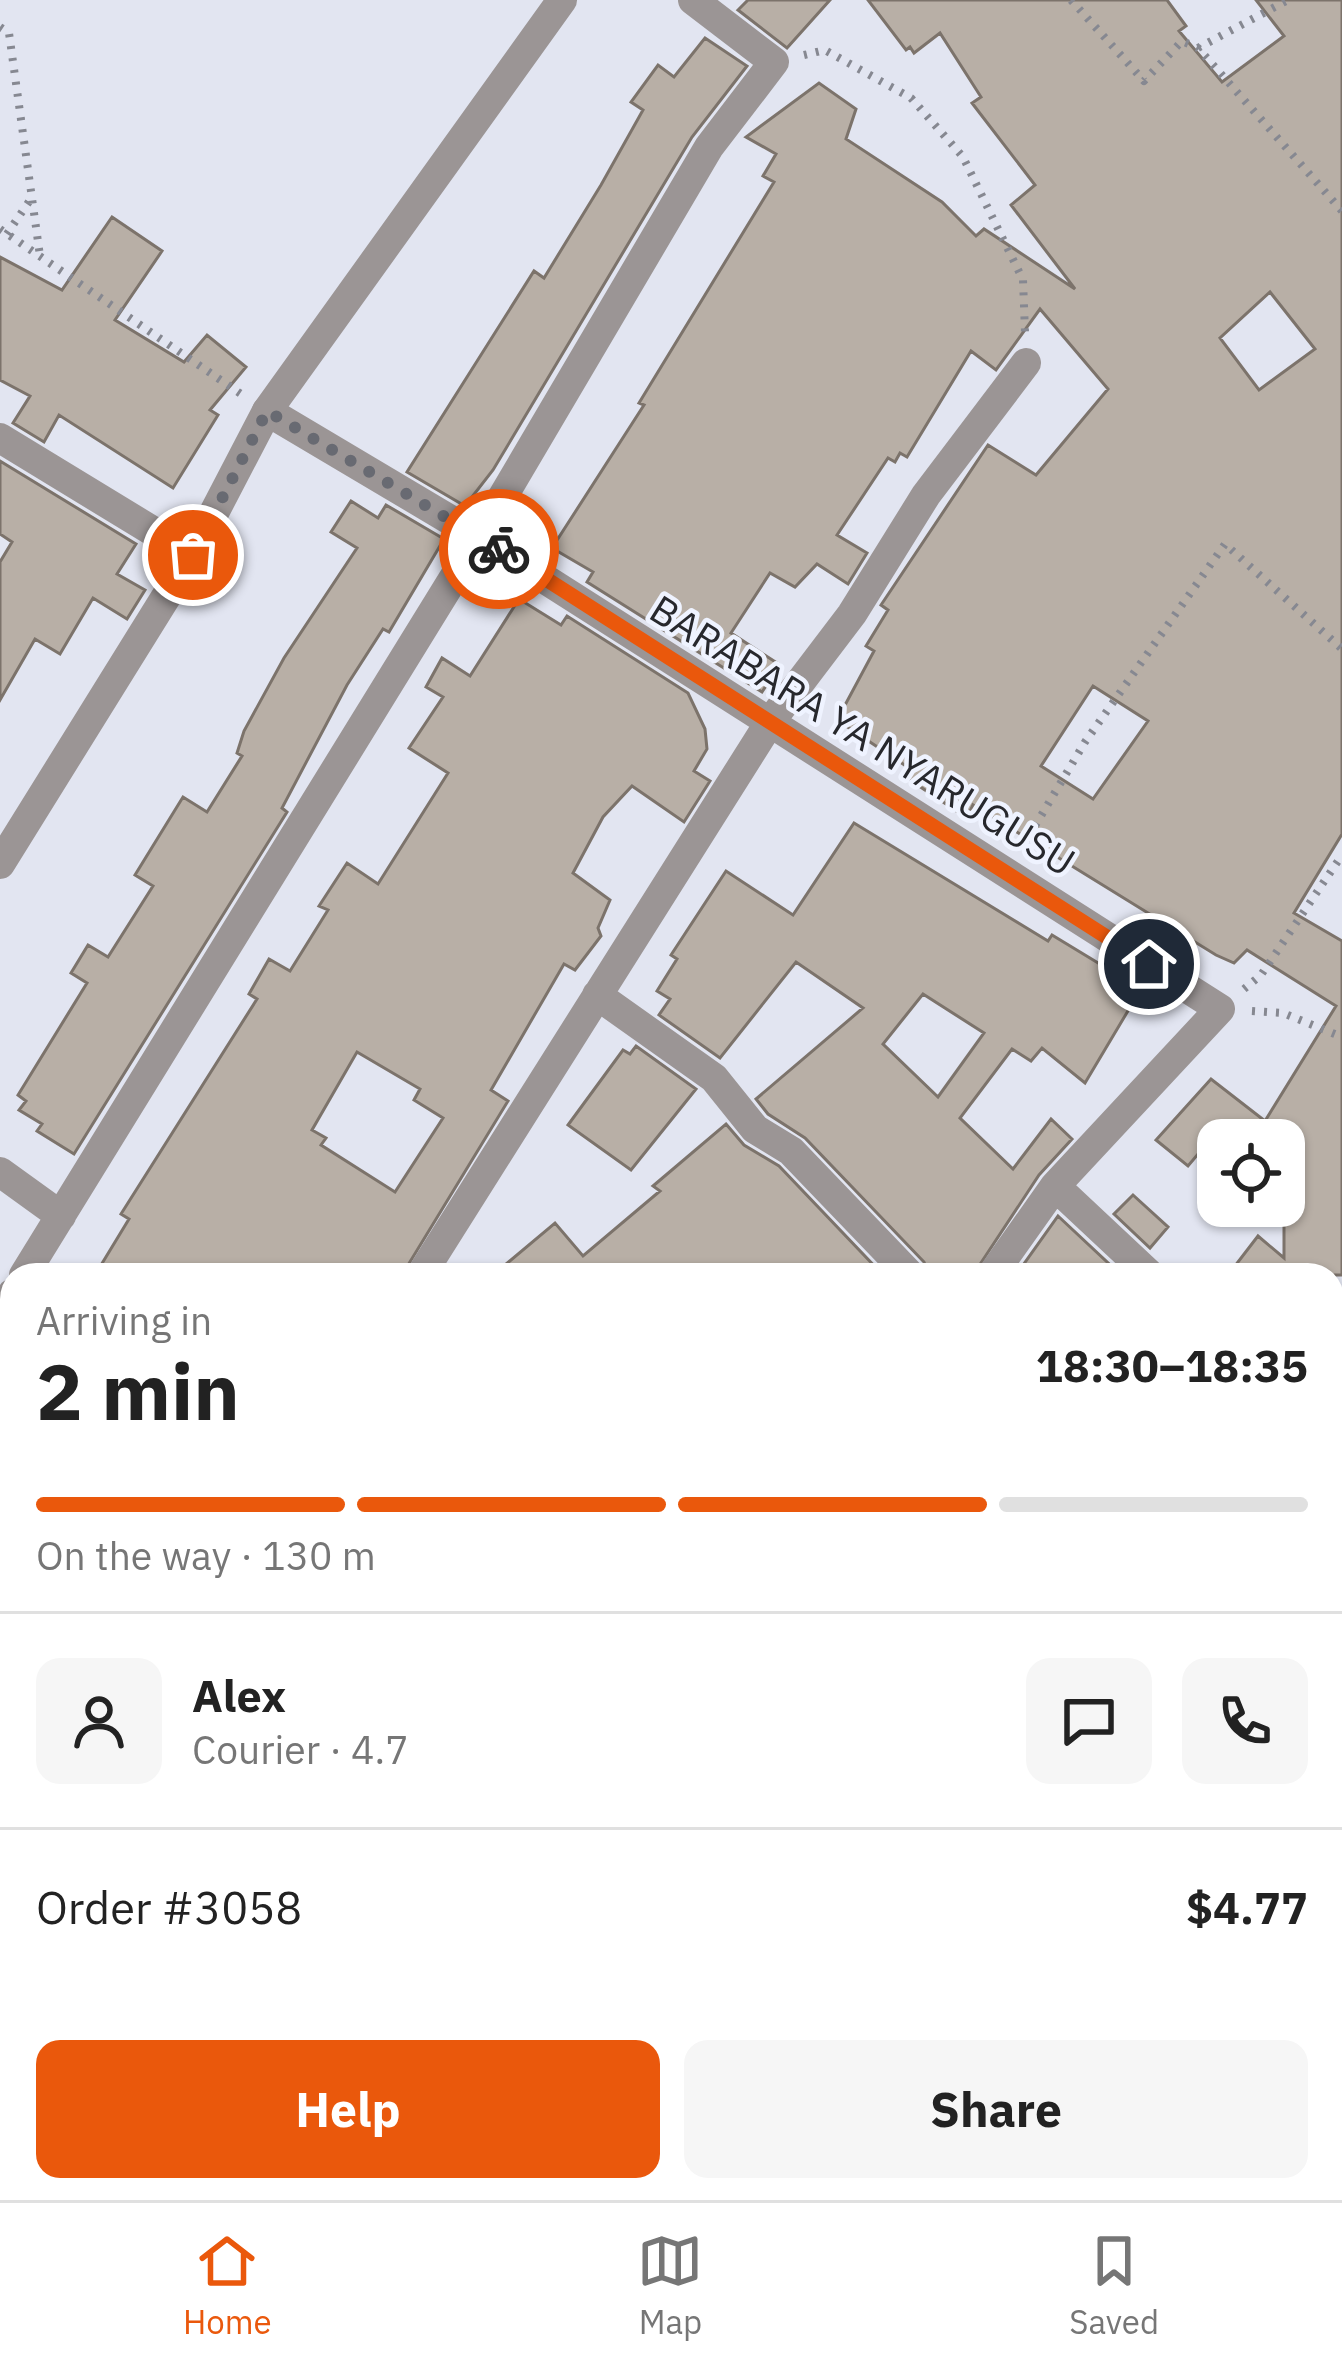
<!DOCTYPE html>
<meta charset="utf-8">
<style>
:root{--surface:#fff;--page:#f6f6f6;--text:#222;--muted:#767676;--line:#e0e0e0;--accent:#ea580c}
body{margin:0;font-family:"IBM Plex Sans",sans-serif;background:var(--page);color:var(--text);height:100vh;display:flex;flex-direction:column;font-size:45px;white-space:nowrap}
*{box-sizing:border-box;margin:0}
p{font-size:39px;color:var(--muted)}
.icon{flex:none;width:66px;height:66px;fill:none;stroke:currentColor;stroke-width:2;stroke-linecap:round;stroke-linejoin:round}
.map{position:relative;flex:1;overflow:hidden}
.details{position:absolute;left:0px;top:1263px;width:1344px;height:939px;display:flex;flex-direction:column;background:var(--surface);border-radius:36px 36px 0 0;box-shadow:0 3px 9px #0004}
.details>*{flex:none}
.buttons{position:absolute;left:1197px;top:1119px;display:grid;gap:24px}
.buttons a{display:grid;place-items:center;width:108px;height:108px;border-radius:24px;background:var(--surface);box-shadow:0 3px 9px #0004;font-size:60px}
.pin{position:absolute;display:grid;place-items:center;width:102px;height:102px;color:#fff;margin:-51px;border:6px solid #fff;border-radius:50%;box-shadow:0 3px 12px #0007}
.courier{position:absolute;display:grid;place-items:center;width:120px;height:120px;margin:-60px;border:9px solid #ea580c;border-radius:50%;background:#fff;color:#222;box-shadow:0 3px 15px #0007}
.headline em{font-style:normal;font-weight:700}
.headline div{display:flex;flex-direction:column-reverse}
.headline{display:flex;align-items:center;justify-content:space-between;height:204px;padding:0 36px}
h1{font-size:78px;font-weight:700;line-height:90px}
.bar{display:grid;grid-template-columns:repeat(4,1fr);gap:18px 12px;align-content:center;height:144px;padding:0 36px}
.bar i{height:15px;border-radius:9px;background:var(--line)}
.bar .selected{background:var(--accent)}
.bar p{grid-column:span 4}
.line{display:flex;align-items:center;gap:30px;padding:0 36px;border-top:3px solid var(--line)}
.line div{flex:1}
.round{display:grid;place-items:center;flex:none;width:126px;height:126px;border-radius:24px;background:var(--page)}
.primary-button{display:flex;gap:24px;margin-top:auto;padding:24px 36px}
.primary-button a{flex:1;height:138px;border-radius:24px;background:var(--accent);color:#fff;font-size:48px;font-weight:700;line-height:138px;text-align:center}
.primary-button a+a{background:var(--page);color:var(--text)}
.menu{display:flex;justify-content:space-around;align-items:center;height:168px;border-top:3px solid var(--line);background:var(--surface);font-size:33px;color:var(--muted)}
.menu a{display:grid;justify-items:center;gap:6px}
.menu .selected{color:var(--accent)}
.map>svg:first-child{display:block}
.building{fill:#b8afa6;stroke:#7c736b;stroke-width:3;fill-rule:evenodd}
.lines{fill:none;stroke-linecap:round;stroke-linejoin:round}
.path{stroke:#868891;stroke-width:8;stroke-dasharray:3 9;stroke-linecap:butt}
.minor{stroke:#9b9595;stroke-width:30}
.tertiary{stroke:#9b9595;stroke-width:30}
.done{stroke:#686a72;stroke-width:12;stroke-dasharray:0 21.6}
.route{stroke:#ea580c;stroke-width:15}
.labels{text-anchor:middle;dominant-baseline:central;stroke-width:9;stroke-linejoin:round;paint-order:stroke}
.street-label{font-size:39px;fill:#27282d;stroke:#eff3ff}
</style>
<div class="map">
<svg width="1342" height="2200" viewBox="0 0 1342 2200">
<rect width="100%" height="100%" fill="#e2e5f1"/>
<path class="building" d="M748 0H830L787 48 738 10Z
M868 0H1167L1186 26 1179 31 1222 82 1284 36 1256 0H1342V834L1294 913 1342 941V1275H1228L1258 1236 1284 1258V1140H1218V1170L1198 1154 1188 1166 1156 1140 1211 1079 1265 1121 1336 1006 1247 950 1234 963 1216 955 973 805 967 818 907 778 912 770 837 720 874 651 866 646 888 610 881 605 988 445 1036 475 1108 389 1040 309 996 370 971 351 907 457 900 453 895 462 888 458 837 535 867 553 848 584 817 564 795 587 770 573 731 633 780 665 762 692 587 582 593 572 552 548 644 405 639 403 774 182 763 176 776 154 746 137 819 83 856 109 846 139 942 202 976 236 984 229 1075 289 1011 205 1035 185 972 103 981 97 940 33 914 53 910 47 906 50ZM1270 292 1315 349 1259 390 1220 338ZM1093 686 1148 721 1093 799 1041 766Z
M705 38 747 66 692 137 493 470 465 506 407 472 534 271 544 278 601 185 643 110 631 102 658 65 674 77Z
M112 217 162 251 115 320 184 362 207 335 246 367 210 410 218 415 173 488 59 415 44 442 13 423 30 396 0 380V257L62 290Z
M0 461 136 544 117 574 145 590 127 619 93 598 60 654 35 639 0 700V562L12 542 0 534Z
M351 501 378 518 386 505 444 539 389 632 383 629 347 685 282 808 287 812 74 1154 37 1131 42 1124 19 1110 26 1101 18 1095 87 983 71 973 88 945 108 957 153 886 135 875 183 797 207 812 242 756 237 753 244 731 284 658 357 548 331 532Z
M519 599 561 625 567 616 688 693 705 729 707 749 694 771 710 781 684 822 632 786 603 817 573 873 610 900 598 928 601 936 575 970 564 964 491 1090 508 1101 402 1275H95L129 1219 121 1214 257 999 249 994 269 959 290 971 328 910 319 906 347 863 378 884 448 773 409 748 443 697 426 687 442 658 470 676ZM357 1052 420 1089 414 1100 443 1118 395 1192 321 1145 326 1138 312 1130Z
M854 823 1048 941 1052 935 1141 989 1085 1083 1042 1048 1031 1061 1012 1049 960 1118 1013 1169 1051 1119 1072 1139 1039 1175 973 1275H929L924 1262 805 1138 768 1114 756 1099 863 1008 796 962 720 1058 659 1015 670 999 657 991 677 959 671 955 726 871 793 915ZM923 994 984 1033 938 1097 883 1044Z
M636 1046 696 1089 631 1170 568 1125 623 1050 630 1054Z
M726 1124 744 1145 779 1166 883 1275H493L555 1223 583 1256 660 1191 653 1186Z
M1133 1195 1168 1227 1150 1248 1114 1214Z
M1058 1216 1121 1275H1016Z"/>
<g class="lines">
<path class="path" d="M1071 0 1144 81 1182 41 1198 48 1342 211
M0 27 9 33 40 256
M1198 48 1288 0
M804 55 825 50 911 98 963 157 1023 280 1025 332
M0 229 241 394
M7 234 30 200
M1023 846 1085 742 1225 544 1342 649
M1244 989 1261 975 1342 855
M1252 1011 1283 1013 1342 1037
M1332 1813 1342 1824"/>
<path class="minor" d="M267 411 479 537 1220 1009 1055 1186 1150 1275
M0 438 192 555
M597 995 714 1078 755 1129 791 1151 910 1275
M0 1172 61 1216
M24 1275 479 537 709 147 774 62 693 0
M421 1275 770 722 852 614 926 495 1026 363
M992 1275 1055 1186
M0 1313 12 1294
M1332 1417 1342 1424
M1332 1734 1342 1729
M0 1885 12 1892
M495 2190 511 2200
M853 2190 859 2200
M5 2200 12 2187
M595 2200 621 2190"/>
<path class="tertiary" d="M0 864 192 555 267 411 562 0"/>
</g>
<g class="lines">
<path class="done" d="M193 555 267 411 499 549"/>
<path class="route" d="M499 549 1149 964"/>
</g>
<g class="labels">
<g class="street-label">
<text transform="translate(863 735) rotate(32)">BARABARA YA NYARUGUSU</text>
</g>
</g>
</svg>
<div class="buttons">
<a><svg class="icon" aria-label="locate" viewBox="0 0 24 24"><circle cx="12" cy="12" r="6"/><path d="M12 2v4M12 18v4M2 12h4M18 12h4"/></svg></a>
</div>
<div class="pin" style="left:193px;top:555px;background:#ea580c"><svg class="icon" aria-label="bag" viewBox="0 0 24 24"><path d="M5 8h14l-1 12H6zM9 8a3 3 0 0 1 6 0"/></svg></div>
<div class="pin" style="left:1149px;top:964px;background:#1f2937"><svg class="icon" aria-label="home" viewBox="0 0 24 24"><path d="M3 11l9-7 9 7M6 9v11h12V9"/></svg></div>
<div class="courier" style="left:499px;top:549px"><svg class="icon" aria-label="bike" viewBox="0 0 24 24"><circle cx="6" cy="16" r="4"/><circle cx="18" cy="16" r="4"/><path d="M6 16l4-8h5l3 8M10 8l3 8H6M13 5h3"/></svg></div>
<section class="details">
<div class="headline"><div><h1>2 min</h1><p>Arriving in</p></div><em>18:30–18:35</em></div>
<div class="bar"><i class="selected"></i><i class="selected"></i><i class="selected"></i><i></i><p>On the way · 130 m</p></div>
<div class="line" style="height:216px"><a class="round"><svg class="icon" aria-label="person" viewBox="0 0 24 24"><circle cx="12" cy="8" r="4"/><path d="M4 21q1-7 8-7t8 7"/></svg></a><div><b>Alex</b><p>Courier · 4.7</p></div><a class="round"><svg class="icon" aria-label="chat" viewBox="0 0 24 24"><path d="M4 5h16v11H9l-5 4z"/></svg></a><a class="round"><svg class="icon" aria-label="phone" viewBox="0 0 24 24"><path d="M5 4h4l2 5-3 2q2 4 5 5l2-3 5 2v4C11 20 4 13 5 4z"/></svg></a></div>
<div class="line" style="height:156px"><div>Order #3058</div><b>$4.77</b></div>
<div class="primary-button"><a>Help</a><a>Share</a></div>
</section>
</div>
<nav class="menu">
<a class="selected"><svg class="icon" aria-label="home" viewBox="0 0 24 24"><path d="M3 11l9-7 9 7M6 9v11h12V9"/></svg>Home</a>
<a><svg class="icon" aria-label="map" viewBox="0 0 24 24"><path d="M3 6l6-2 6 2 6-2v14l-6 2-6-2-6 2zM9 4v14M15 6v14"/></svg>Map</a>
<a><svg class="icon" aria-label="saved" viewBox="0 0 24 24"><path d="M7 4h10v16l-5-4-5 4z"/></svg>Saved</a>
</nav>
